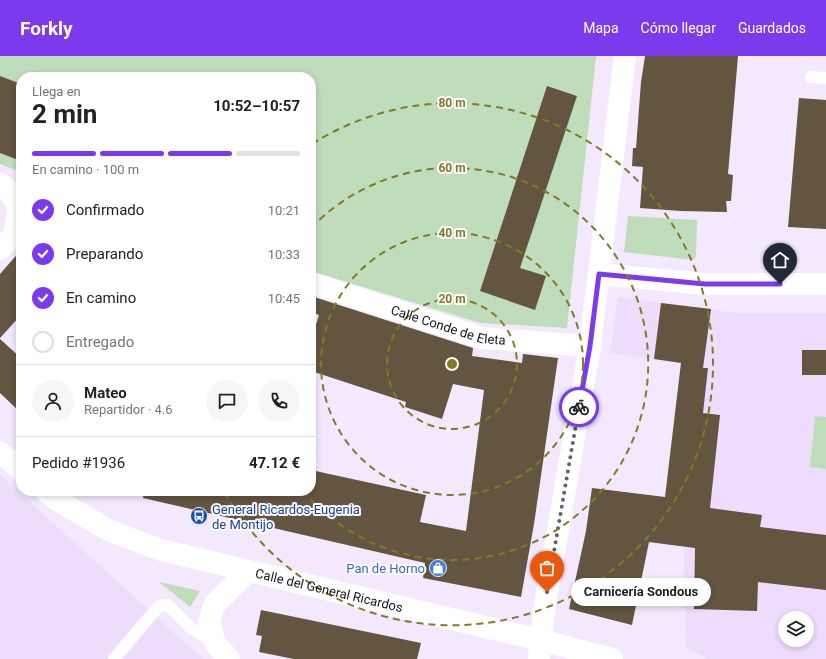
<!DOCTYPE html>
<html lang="es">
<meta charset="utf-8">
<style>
:root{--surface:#fff;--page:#f6f6f6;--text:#222;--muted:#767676;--line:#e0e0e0;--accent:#7c3aed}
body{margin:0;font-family:Roboto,sans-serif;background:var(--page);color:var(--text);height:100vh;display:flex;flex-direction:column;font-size:15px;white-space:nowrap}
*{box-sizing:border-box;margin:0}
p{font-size:13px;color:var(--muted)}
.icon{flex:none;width:22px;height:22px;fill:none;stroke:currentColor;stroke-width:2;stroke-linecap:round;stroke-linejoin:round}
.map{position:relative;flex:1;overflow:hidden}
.drawer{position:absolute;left:16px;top:16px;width:300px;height:424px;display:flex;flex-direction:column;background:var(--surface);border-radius:16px;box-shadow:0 2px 6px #0003}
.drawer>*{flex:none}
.fabs{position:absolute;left:778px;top:555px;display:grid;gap:8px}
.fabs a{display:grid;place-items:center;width:36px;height:36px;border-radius:50%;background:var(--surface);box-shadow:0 2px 6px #0003;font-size:20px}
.pin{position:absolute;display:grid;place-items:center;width:34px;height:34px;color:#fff;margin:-41px -17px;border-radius:50% 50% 50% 0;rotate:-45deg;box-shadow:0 0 4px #0007}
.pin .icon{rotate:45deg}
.courier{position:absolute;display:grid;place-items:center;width:40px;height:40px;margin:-20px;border:3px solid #7c3aed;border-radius:50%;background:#fff;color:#222;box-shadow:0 1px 5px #0007}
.bubble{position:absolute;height:28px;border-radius:14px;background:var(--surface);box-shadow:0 2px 6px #0003;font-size:13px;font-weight:700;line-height:28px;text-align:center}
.summary em{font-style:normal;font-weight:700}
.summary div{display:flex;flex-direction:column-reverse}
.summary{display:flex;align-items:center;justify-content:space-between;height:68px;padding:0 16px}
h1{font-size:26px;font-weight:700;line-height:30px}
.bar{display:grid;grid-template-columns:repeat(4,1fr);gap:6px 4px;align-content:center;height:48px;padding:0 16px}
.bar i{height:5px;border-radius:3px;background:var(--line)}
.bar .on{background:var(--accent)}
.bar p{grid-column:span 4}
.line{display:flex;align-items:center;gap:10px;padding:0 16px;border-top:1px solid var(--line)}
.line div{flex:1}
.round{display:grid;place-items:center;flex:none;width:42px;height:42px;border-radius:21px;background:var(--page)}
ol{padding:0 16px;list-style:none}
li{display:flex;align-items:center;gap:12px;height:44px}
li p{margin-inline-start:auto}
li .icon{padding:4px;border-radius:50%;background:var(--accent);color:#fff;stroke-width:4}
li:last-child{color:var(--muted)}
li i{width:22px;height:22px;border:2px solid var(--line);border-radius:50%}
header{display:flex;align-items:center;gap:24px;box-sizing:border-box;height:56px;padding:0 20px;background:var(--accent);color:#fff}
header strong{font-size:19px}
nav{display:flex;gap:22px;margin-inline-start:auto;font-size:14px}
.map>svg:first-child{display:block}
.built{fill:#eddcfc;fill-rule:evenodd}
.green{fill:#bfdcbb}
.building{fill:#635540}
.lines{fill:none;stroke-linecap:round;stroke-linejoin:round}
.lane{stroke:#fff;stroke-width:12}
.street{stroke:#fff;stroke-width:22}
.primary{stroke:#fff;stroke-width:22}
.done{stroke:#655e6b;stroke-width:4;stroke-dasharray:0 7.2}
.route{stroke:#7c3aed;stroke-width:5}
.ring{fill:none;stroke:#807c23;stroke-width:2;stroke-dasharray:7 5}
.labels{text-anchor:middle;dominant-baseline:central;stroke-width:4;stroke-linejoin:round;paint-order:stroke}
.street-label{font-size:13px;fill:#18131c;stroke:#fcf9fe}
.transit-label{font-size:13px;fill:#164399;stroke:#fcf9fe;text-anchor:start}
.shop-label{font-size:13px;fill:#366cbe;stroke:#fcf9fe;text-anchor:end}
.centre{fill:#807c23;stroke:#fcf9fe;stroke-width:2}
.ring-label{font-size:12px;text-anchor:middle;font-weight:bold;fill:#807c23;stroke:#fcf9fe;stroke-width:4;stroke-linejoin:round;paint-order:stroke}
</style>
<header>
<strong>Forkly</strong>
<nav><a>Mapa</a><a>Cómo llegar</a><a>Guardados</a></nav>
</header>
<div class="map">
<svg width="826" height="603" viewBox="0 0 826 603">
<rect width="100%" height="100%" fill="#f3e8fd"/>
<path class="built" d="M618 241 737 257H826V603H708L686 591 684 491 586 478 592 432 681 444 685 413 668 412 681 307 610 297ZM785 562H807V584H785Z
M0 419 185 587 203 603H0Z"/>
<path class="green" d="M0 0H596L567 272 480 267 311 215V21H21V116L0 108Z
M628 160 697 164 696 201 693 204 624 196Z
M815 360 826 361V413L810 411Z
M159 526 200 535 190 551Z"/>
<path class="building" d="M645 0H738L728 118 733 119 731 145H726L727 156 681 155 640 152 643 111 632 110 633 92H636L641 26Z
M0 20 21 28V105L0 97Z
M547 30 577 40 520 212 546 220 535 254 480 235Z
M799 42 826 44V173L788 171Z
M21 194V259L0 282V218Z
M311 240 473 292 472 300 522 307 523 298 558 302 534 468 521 541 423 522 425 507 143 442 144 435H260L277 439V435H311V414L426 439 420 466 466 475 484 334 453 328 442 363 405 351 406 346 311 315V285L319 259 311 256Z
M661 247 711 253 703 312H708L703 357 720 359 710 452 762 459 760 471 826 479V534L758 526 757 555 694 553 695 492 649 486 632 569 569 553 586 475 592 432 665 441 681 307 654 303Z
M0 283 21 302V357L0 337Z
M802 294H826V319H802Z
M261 554 421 587 417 603H294L259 596 262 580 256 579Z"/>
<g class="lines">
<path class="lane" d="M811 21 826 22
M114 603 159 550 168 549 191 572 214 586"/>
<g class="street">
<path d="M0 128 4 130 14 142 19 153 14 179 0 193"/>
<path d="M599 218 705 228H826"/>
<path id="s1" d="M311 227 482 282 590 290"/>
<path d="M229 603 215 587 209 566 214 549 248 515"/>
<path d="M539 603 540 584 547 537 590 290 625 0"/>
</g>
<g class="primary">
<path d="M0 396 21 414"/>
<path id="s2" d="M46 435 55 443 110 475 161 494 540 584 612 603"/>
</g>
</g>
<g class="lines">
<path class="done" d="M547 536 579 351"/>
<path class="route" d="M579 351 590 290 599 218 705 228H780"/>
</g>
<g class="ring">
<circle cx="452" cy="308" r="65"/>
<circle cx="452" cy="308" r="131"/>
<path d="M311 172A196 196 0 1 1 303 435"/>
<path d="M312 88A261 261 0 1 1 225 437"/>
</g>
<defs>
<g id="bus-disc" transform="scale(0.9)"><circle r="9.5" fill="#1a4fb4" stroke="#fcf9fe"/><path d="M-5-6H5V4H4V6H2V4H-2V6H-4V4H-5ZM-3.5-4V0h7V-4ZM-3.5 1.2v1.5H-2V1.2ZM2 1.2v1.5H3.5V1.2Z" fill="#fff"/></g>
<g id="shop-disc" transform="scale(0.9)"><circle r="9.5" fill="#3f7fe0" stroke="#fcf9fe"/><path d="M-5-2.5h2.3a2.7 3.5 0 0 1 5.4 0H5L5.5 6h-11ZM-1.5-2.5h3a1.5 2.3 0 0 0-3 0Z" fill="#fff"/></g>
</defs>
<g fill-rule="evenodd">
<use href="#bus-disc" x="199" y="460"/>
<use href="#shop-disc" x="438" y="512"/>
</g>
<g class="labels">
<g class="street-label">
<text stroke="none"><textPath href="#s1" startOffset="144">Calle Conde de Eleta</textPath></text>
<text stroke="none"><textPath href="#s2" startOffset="303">Calle del General Ricardos</textPath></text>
</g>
<g class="transit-label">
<text x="212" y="453">General Ricardos-Eugenia<tspan x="212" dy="15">de Montijo</tspan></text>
</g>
<g class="shop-label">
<text x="425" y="512">Pan de Horno</text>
</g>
</g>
<circle cx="452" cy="308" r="6" class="centre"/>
<g class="ring-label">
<text x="452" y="51">80 m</text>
<text x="452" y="116">60 m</text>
<text x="452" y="181">40 m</text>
<text x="452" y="247">20 m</text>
</g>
</svg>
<div class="fabs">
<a><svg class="icon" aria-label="layers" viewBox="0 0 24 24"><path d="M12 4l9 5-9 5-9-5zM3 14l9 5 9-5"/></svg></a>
</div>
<div class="pin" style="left:547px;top:536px;background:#ea580c"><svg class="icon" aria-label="bag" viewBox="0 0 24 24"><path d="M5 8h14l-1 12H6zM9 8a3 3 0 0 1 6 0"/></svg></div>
<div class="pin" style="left:780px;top:228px;background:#1f2937"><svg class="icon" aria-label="home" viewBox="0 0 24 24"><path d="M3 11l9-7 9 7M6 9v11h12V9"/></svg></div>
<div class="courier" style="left:579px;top:351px"><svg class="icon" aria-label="bike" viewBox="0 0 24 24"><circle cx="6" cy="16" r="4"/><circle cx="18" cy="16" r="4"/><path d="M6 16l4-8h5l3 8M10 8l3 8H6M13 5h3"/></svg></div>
<div class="bubble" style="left:571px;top:522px;width:140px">Carnicería Sondous</div>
<section class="drawer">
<div class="summary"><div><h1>2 min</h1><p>Llega en</p></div><em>10:52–10:57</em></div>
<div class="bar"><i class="on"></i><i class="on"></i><i class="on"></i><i></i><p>En camino · 100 m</p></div>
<ol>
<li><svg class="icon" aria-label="check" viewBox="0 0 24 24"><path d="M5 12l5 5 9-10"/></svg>Confirmado<p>10:21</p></li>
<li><svg class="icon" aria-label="check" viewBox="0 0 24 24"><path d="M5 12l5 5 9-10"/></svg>Preparando<p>10:33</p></li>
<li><svg class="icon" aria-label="check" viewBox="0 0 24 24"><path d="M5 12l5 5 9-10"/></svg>En camino<p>10:45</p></li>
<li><i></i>Entregado</li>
</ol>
<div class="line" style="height:72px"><a class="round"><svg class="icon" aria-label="person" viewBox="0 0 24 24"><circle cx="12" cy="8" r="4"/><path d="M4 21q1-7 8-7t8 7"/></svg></a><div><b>Mateo</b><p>Repartidor · 4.6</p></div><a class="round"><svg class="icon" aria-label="chat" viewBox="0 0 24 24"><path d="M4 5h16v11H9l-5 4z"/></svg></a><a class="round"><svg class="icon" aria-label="phone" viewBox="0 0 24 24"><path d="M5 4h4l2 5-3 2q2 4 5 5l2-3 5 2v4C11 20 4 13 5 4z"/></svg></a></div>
<div class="line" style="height:52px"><div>Pedido #1936</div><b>47.12 €</b></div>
</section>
</div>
